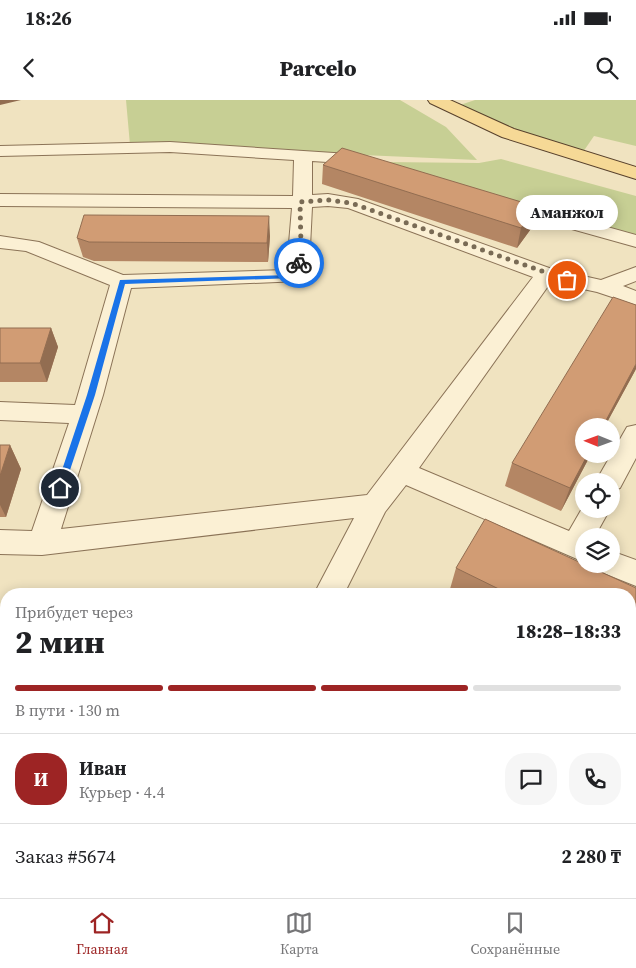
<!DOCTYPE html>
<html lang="ru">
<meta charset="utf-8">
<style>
:root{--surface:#fff;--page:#f6f6f6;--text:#202124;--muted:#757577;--line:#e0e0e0;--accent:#9d2424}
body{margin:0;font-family:"Source Serif 4",serif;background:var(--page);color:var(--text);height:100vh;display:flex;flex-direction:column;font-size:19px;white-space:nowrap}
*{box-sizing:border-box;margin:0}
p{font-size:16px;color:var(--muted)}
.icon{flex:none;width:28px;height:28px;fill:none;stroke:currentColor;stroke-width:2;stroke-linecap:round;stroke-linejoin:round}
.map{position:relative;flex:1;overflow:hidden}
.drawer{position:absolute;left:0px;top:488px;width:636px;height:311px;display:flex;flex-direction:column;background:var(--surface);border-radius:20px 20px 0 0;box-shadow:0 2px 12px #0003}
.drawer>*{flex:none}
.needle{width:32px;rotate:271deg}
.buttons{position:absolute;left:575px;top:318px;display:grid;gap:10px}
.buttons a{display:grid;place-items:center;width:45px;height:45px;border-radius:50%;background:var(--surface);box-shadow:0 2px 12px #0003;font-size:25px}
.pin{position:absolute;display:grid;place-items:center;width:42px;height:42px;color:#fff;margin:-21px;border:2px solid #fff;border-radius:50%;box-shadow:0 1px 5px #0007}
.courier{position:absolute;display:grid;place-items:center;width:50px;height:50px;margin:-25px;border:4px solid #1a73e8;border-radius:50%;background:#fff;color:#222;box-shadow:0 1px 6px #0007}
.bubble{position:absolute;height:35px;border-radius:18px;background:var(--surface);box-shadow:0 2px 12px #0003;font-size:16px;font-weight:800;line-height:35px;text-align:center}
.overview em{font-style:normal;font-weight:800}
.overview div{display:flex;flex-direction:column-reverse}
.overview{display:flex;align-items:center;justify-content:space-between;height:85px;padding:0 15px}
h1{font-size:32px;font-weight:800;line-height:38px}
.bar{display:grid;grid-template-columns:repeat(4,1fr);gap:8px 5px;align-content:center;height:60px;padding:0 15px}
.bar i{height:6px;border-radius:4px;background:var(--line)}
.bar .selected{background:var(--accent)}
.bar p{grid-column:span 4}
.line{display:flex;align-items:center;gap:12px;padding:0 15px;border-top:1px solid var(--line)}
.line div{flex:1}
.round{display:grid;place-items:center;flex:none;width:52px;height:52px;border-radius:20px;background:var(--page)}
.status{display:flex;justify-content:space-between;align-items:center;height:35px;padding:0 25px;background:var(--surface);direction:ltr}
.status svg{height:14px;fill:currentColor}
header{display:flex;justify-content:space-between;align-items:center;height:65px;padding:0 15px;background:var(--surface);font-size:22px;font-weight:800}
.tab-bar{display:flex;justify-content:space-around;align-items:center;height:70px;border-top:1px solid var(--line);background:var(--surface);font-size:14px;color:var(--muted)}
.tab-bar a{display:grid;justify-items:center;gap:2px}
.tab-bar .selected{color:var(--accent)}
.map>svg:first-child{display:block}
.green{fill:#c7cf94}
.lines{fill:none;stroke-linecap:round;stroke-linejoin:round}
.minor-casing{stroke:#8b7357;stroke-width:2}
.major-casing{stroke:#58412c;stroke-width:2}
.minor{fill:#fbf0d4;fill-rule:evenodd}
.major{fill:#f6d996;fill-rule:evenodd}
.wall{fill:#b48664}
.shaded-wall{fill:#926d51}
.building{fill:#d19c74;stroke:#926d51}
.route{fill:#1a73e8}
.done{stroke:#796b55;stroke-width:5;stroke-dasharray:0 9}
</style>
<div class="status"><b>18:26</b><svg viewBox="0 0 49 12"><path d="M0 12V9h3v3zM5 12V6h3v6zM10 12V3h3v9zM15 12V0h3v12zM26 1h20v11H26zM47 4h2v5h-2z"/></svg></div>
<header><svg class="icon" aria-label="back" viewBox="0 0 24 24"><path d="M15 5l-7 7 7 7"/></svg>Parcelo<svg class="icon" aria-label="search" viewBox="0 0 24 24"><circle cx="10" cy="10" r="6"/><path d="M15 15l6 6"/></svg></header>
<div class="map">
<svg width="636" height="798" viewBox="0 0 636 798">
<rect width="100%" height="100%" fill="#f0e3c0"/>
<path class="green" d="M126 0H400L446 27 477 60 130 45Z
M475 0H636V46L594 36 583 52 517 32 457 6Z
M501 59 636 96V136L384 62 479 63Z"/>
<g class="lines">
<g class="minor-casing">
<path id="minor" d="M170 42 349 54 373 61 376 65 373 69 367 70 342 63 312 61V95L328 94 358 99 552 169 601 180 636 167V181L623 186 636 191V205L597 192 551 182 419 368 569 431 584 405V409H610L595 436H584V462L406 385 385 412 344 494H314L354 418 42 455 0 454V430L32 431 69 323 0 320V302L75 305 110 185 26 151 0 148V136L39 142 123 175 286 170 287 167 292 108 0 106V94L293 96 294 60 170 52 0 56V46ZM328 106 348 108 533 177 367 395 61 429 103 295 131 188 301 181 309 167 312 107Z
M500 97 636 135V147L493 107 490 103 493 99Z
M636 325V358L620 388 611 391V381H596L627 327Z
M611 451 636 460V486L601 472 597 464H611Z
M0 604H6V636H0Z
M0 715H6V751H0Z
M217 792H255V798H217Z
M516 792H563L565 798H518Z"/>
</g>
<g class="major-casing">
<path id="major" d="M428 0H450L514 29 636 67V79L502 37 430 3Z"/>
</g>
<use href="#minor" class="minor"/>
<use href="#major" class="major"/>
</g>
<path class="wall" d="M323 65 533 126 517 148 322 84Z
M270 136 268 162 94 161 83 157 77 138Z
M0 228H51L58 247 47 282H0Z
M636 269 605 326H584V354H591L561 411 505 386 512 363Z
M0 345H10L21 369 6 417H0Z
M456 468 636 488V580L630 577V494H459L450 489Z
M0 514H6V601H0Z"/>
<path class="shaded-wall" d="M0 0H21L0 5Z
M538 107 533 126 517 148 521 128Z
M269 116 270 136 268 162 267 143Z
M51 228 58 247 47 282 40 263Z
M636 264V269L605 326H603Z
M10 345 21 369 6 417 0 405V376Z
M588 354H591L561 411 570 388Z"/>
<path class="building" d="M342 48 538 107 521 128 323 65Z
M84 115 269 116 267 143 89 142 77 138Z
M613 197 636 205V264L603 326H584V354H588L570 388 512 363Z
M0 228H51L40 263H0Z
M0 345H10L0 376Z
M485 419 636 488V554L630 552V494H509L456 468Z
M0 514H6V583H0Z"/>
<path class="route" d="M299 161 302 163 296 176 293 178 125 184 95 295 64 388 57 390 56 388 87 295 120 180 291 175Z"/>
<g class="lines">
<path class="done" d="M299 163 301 146 300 102 328 100 351 103 567 180"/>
</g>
</svg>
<div class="buttons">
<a><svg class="needle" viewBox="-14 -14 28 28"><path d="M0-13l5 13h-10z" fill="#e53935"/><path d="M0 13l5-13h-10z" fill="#757577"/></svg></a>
<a><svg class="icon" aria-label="locate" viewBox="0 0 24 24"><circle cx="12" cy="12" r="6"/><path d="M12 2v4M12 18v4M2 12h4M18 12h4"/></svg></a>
<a><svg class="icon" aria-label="layers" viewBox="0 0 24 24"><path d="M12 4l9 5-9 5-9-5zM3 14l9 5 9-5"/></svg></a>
</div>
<div class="pin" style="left:567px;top:180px;background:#ea580c"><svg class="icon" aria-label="bag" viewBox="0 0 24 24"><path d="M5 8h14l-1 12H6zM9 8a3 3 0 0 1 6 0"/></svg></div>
<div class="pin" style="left:60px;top:388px;background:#1f2937"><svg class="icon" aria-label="home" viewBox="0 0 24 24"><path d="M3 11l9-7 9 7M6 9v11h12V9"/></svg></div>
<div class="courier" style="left:299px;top:163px"><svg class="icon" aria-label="bike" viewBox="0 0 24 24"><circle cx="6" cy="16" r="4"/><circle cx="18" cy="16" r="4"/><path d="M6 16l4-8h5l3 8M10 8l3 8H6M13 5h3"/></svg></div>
<div class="bubble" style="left:516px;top:95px;width:102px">Аманжол</div>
<section class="drawer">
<div class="overview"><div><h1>2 мин</h1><p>Прибудет через</p></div><em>18:28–18:33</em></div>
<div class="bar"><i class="selected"></i><i class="selected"></i><i class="selected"></i><i></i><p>В пути · 130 m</p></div>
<div class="line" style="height:90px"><b class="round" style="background:var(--accent);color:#fff">И</b><div><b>Иван</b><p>Курьер · 4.4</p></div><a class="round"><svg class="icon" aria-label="chat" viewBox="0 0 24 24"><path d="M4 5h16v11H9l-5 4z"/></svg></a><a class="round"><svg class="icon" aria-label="phone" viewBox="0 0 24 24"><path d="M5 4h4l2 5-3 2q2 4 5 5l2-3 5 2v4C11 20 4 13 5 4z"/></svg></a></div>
<div class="line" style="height:65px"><div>Заказ #5674</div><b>2 280 ₸</b></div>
</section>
</div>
<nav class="tab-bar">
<a class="selected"><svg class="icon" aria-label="home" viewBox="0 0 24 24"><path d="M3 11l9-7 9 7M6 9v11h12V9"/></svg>Главная</a>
<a><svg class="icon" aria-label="map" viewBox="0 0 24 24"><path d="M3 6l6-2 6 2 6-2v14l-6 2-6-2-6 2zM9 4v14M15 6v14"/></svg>Карта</a>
<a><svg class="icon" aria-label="saved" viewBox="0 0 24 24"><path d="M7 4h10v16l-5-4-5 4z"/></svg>Сохранённые</a>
</nav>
